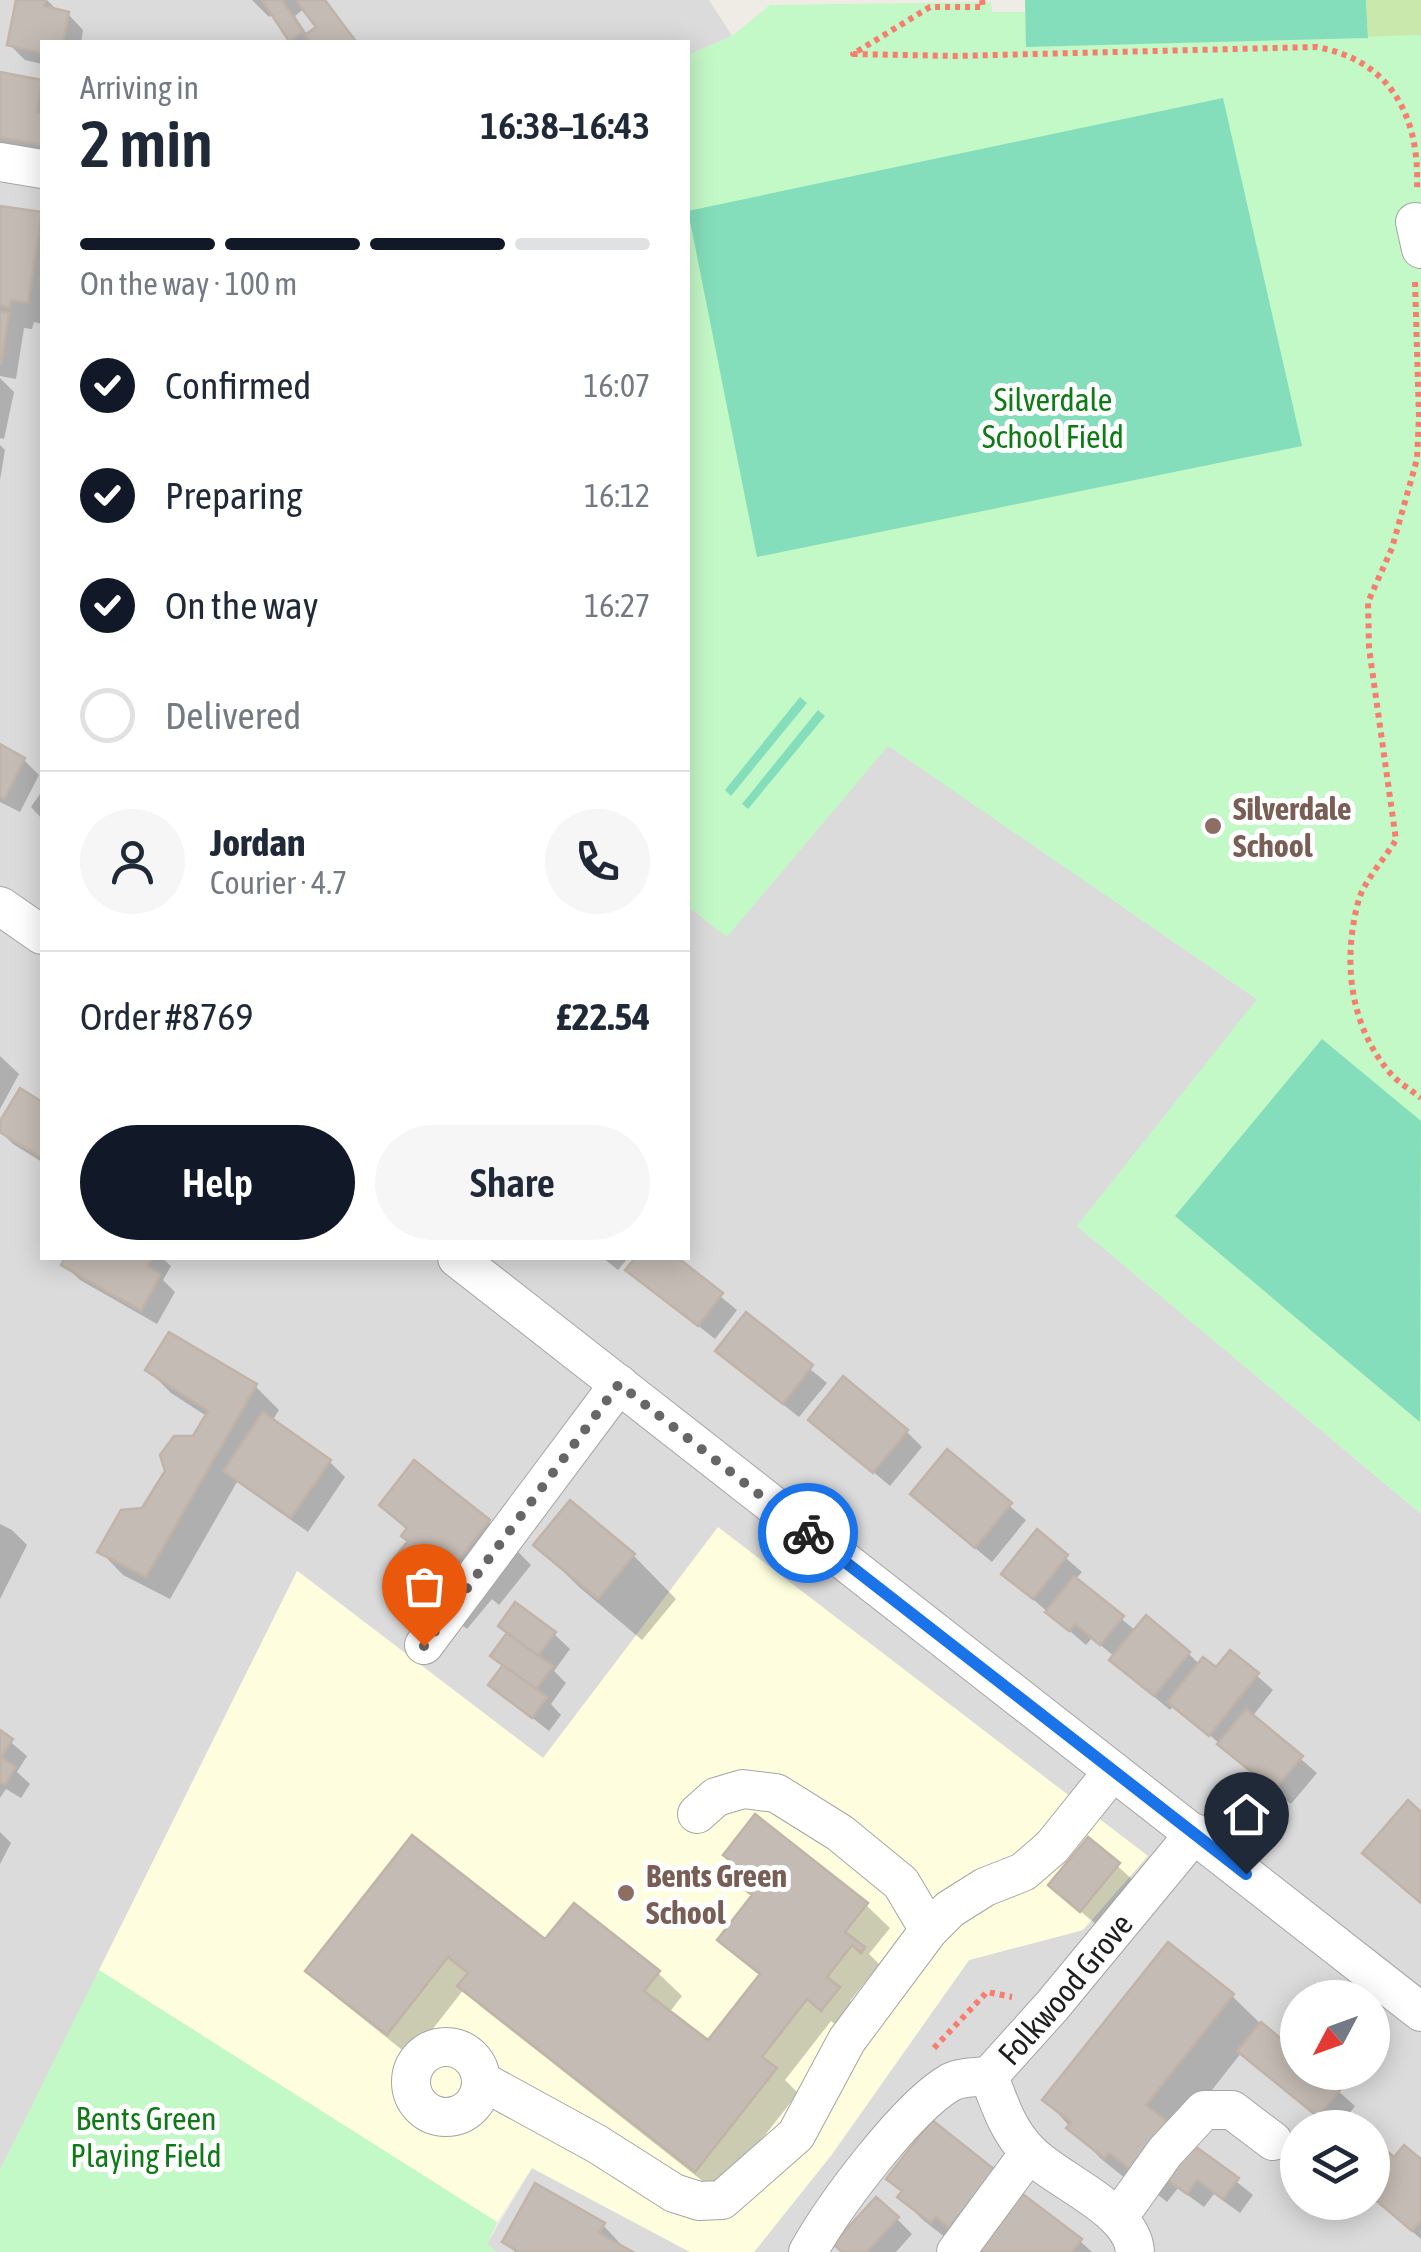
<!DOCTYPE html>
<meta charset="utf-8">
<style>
:root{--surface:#fff;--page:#f6f6f7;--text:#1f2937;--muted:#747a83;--line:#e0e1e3;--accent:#111827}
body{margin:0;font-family:"Asap Condensed",sans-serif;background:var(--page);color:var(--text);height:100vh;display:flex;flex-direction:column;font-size:38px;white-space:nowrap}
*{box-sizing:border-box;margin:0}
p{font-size:32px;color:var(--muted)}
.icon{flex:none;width:55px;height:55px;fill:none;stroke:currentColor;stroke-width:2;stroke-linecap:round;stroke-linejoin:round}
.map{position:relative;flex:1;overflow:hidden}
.side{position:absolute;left:40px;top:40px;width:650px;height:1220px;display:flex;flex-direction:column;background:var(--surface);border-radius:0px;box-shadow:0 5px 25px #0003}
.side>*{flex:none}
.needle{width:65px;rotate:229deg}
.buttons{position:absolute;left:1280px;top:1980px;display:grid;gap:20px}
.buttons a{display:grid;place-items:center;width:110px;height:110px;border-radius:50%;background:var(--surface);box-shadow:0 5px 25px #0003;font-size:50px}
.pin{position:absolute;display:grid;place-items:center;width:85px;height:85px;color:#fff;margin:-102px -42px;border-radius:50% 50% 50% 0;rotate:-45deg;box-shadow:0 0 10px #0007}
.pin .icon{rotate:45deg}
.courier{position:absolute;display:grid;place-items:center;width:100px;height:100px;margin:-50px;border:8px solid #1a73e8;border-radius:50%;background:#fff;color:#222;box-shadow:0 2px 12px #0007}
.head em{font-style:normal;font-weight:600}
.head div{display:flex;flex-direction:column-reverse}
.head{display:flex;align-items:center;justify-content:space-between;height:170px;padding:0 40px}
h1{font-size:65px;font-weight:600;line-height:75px}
.bar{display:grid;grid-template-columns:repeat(4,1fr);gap:15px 10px;align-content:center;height:120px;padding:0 40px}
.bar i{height:12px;border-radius:8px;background:var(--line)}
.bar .on{background:var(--accent)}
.bar p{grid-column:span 4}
.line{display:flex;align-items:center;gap:25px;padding:0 40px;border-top:2px solid var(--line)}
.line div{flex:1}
.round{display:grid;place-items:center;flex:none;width:105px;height:105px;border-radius:52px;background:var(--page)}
ol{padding:0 40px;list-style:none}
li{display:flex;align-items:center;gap:30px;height:110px}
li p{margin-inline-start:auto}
li .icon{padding:10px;border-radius:50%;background:var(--accent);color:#fff;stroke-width:4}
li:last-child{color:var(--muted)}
li i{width:55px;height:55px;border:5px solid var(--line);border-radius:50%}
.cta{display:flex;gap:20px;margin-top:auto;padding:20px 40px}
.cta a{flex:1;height:115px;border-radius:60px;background:var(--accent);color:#fff;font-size:40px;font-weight:600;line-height:115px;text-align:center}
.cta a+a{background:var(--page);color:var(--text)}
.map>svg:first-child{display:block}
.residential{fill:#dcdbdb;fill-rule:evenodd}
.education{fill:#fefedf}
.grass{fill:#c9e8ac}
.park{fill:#c3f8c7}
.pitch{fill:#84ddbb}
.shadow{fill:#0003;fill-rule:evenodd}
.building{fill:#c4bbb4;stroke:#c1b3a7;stroke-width:2.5}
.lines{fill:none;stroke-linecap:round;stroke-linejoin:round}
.minor-casing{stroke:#a5a5a5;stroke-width:40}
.path{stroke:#f77d6e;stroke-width:6;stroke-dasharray:5 5;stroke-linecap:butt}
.minor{stroke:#fff;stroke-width:38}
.done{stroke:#676664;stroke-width:10;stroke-dasharray:0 18}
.route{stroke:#1a73e8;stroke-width:12}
.education-dot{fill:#8d6e63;stroke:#fff;stroke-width:4}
.labels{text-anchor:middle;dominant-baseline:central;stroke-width:10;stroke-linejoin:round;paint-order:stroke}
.park-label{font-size:32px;fill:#0e7b17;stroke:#fff}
.education-label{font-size:32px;font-weight:bold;fill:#785e54;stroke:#fff;text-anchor:start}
.street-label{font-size:32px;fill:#1e1e1e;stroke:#fff}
</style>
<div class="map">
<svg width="1421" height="2252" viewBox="0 0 1421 2252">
<rect width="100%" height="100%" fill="#efece5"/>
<path class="residential" d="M0 0H709L732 36 688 55V42H42V1258H688V907L727 936 888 745 1258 1000 1077 1226 1421 1514V2252H754L832 2155 969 1960 1083 1930 543 1758 298 1571 0 2170ZM1298 1998H1372V2072H1298ZM1298 2128H1372V2202H1298Z
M532 2168 690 2252H497L487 2244Z"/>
<path class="education" d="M718 1527 1148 1856 1083 1930 969 1960 831 2155 754 2252H690L532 2168 497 2222 99 1970 297 1571 543 1758Z"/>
<path class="grass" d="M1366 0H1421V35L1368 38Z"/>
<path class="park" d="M991 2 992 12H1025L1027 47 1421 35V1514L1077 1226 1257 999 888 746 727 937 688 907V55L732 36 770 5Z
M99 1970 497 2222 487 2244 497 2252H0V2170Z"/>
<path class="pitch" d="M1025 0H1366L1368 38 1026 47Z
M1223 98 1302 446 757 557 688 211Z
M800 697 807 703 731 796 725 790Z
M818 710 825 716 748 809 742 804Z
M1322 1039 1421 1121 1420 1422 1175 1216Z"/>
<path class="shadow" d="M19 0H47L59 12 68 14 83 30 81 42H42V64L25 60 10 45Z
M252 0H325L358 42H294L274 13 269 17ZM305 8 319 28 308 36 295 16Z
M0 74 42 83V157L0 145Z
M0 208 42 216V324L34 322 32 329 24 328 16 379 0 376Z
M0 378 14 392 4 439 0 438Z
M0 445 5 450 0 480Z
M0 747 24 760 39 775 20 812 0 802Z
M42 791V819L31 807Z
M0 1056 19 1074 0 1109Z
M21 1091 42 1104V1162L13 1144 0 1131V1125Z
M68 1258H162L171 1266 163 1280 175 1292 157 1324 80 1280 64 1265Z
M603 1258H628L618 1270Z
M638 1258H674L737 1310 715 1339 628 1270Z
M746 1316 827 1383 799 1417 734 1366Z
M148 1370 255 1386 279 1410 272 1421 330 1462 345 1477 308 1532 237 1482 170 1599 123 1575 100 1551 143 1510 208 1417 171 1393Z
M811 1420 907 1432 922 1447 890 1486Z
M947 1453 1026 1520 992 1562 928 1509Z
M415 1463 489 1522 531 1565 499 1605 492 1599 467 1629 437 1605 394 1562 411 1542 408 1531 382 1505Z
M571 1504 634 1556 676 1599 642 1640 579 1587 537 1545Z
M0 1524 12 1530 27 1545 0 1599Z
M1037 1533 1082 1572 1075 1580 1136 1631 1189 1654 1200 1665 1216 1671 1231 1653 1273 1690 1252 1717 1317 1773 1291 1804 1174 1705 1170 1710 1128 1675 1115 1657 1092 1638 1086 1645 1004 1574Z
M509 1634H554L570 1649 554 1671 566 1683 551 1704 561 1715 549 1731 491 1685 505 1667 494 1656Z
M0 1733 27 1756 17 1772 30 1784 21 1798 6 1789 0 1798Z
M0 1832 11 1843 0 1864Z
M1089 1840 1134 1881 1097 1925 1067 1900Z
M726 1855 866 1905 890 1928 869 1954 887 1972 877 1967 850 2001 861 2012 845 2032 831 2021 785 2080 798 2093 719 2194 484 2009 464 1989 411 2057 332 1994 309 1971 546 1943 658 1973 682 1996 669 2013 708 2044 761 1977 720 1940 754 1897 739 1882 745 1874Z
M1232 1996 1263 2026 1298 2072H1317L1355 2106 1338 2128H1330L1242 2052 1177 2134 1253 2195 1240 2213 1214 2194 1204 2207 1178 2188 1167 2202 1141 2181 1136 2187 1100 2158 1045 2100Z
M932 2124 1080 2241 1092 2252H977L955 2245 923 2220 900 2197 903 2193 889 2179Z
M1372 2143 1395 2161 1421 2162V2239L1372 2198Z
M897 2219 912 2234 896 2252H845Z
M603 2225 628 2252H515L505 2242Z"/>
<path class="building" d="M16 0H46L44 6 69 12 63 42H42V53L7 45Z
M262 0H282L303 32 289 41Z
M300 0H325L356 42H311L305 35 316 27 297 2Z
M0 72 42 80 37 112 42 113V145L0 137Z
M0 206 42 212 28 303 11 300 9 307 0 305Z
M0 312 9 313 1 364H0Z
M0 744 25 758 4 799 0 796Z
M20 1088 42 1102V1158L0 1132V1121Z
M65 1258H152L147 1266 161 1274 141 1311 61 1265Z
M635 1258H678L723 1293 698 1326 625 1270Z
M746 1312 813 1365 783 1404 715 1351Z
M169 1332 257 1384 146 1577 97 1552 121 1510 142 1508 165 1471 160 1455 174 1436H193L208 1411 145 1370Z
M843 1376 908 1430 873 1473 808 1420Z
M263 1412 331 1460 291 1518 223 1471Z
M947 1449 1012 1503 975 1548 910 1494Z
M414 1460 490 1520 455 1564 448 1558 423 1588 391 1562 408 1541 401 1536 407 1528 379 1505Z
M570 1500 635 1554 598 1599 533 1545Z
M1037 1529 1068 1555 1033 1599 1001 1574Z
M1074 1576 1124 1616 1100 1645 1075 1624 1069 1631 1045 1612Z
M515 1602 556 1632 538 1656 498 1626Z
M1146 1615 1190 1652 1154 1696 1109 1660Z
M507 1633 553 1666 536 1689 490 1656Z
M1230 1650 1259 1673 1209 1736 1167 1702 1203 1657 1216 1667Z
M503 1665 547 1697 532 1718 488 1685Z
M1246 1709 1303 1756 1274 1790 1217 1744Z
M0 1730 13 1739 1 1757 16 1767 5 1785 0 1782Z
M1408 1800 1421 1812V1903L1362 1853Z
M755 1814 868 1903 845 1932 865 1947 861 1953 852 1945 827 1977 840 1987 821 2011 807 1999 762 2057 777 2068 695 2172 457 1986 468 1973 448 1957 387 2035 305 1971 412 1835 545 1939 574 1903 660 1971 644 1991 708 2040 760 1974 717 1940 752 1895 735 1882 744 1872 723 1855Z
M1088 1837 1120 1863 1080 1912 1048 1885Z
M1168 1942 1234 1994 1146 2105 1173 2126 1135 2173 1109 2153 1104 2158 1066 2128 1071 2122 1042 2100Z
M1261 2022 1298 2053V2072H1321L1341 2089 1318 2117 1237 2051Z
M932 2120 995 2170 949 2228 936 2217 931 2223 897 2197 902 2191 886 2179Z
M1372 2139 1394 2157 1404 2145 1421 2159V2220L1412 2231 1372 2197Z
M1192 2144 1239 2178 1223 2199 1197 2180 1187 2194 1166 2179Z
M535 2183 605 2223 599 2233 633 2252H519L502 2242Z
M1020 2192 1082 2239 1072 2252H974Z
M876 2197 899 2217 867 2252H842L833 2244Z"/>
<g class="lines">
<g class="minor-casing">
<g id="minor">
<path d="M0 162 42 169"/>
<path d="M1415 222 1421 249"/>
<path d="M0 906 42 935"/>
<path d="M457 1258 1421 2012"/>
<path d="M424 1645 619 1384"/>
<path d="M697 1814 716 1797 743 1789 776 1793 840 1833 901 1883 929 1930"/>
<circle cx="446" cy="2082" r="35"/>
<path d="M482 2081 597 2144 674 2193 699 2201 722 2200 796 2135 847 2040 929 1930 950 1909 985 1887 1023 1872 1052 1847 1113 1771"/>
<path d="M1118 2218 1165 2152 1204 2110H1232L1273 2141"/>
<path d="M808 2252C833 2207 907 2107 951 2082 961 2077 978 2077 989 2076"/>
<path d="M956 2252 1029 2153"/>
<path id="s1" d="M1135 2252C1133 2209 1056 2181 1029 2152 1008 2131 999 2103 989 2076L1052 2006 1195 1833"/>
</g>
</g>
<path class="path" d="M982 0 983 7H930L853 54 956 56 1316 47C1391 60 1420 117 1417 189
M1415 282 1419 417 1417 459 1392 548 1368 602 1369 648 1396 840C1385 858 1365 880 1359 899 1342 959 1349 1026 1391 1074 1399 1083 1411 1090 1421 1098
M934 2048 987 1992 1012 1997"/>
<use href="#minor" class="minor"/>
</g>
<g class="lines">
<path class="done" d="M424 1646 619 1384 808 1533"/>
<path class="route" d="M808 1533 1246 1874"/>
</g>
<g class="education-dot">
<circle cx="1213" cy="826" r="10"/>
<circle cx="626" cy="1893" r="10"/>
</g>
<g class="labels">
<g class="park-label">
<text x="1053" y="399">Silverdale<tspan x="1053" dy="37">School Field</tspan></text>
<text x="146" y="2118">Bents Green<tspan x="146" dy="37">Playing Field</tspan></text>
</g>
<g class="education-label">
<text x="1233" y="808">Silverdale<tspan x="1233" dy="37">School</tspan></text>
<text x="646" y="1875">Bents Green<tspan x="646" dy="37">School</tspan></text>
</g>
<g class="street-label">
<text stroke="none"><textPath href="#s1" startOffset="352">Folkwood Grove</textPath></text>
</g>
</g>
</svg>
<div class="buttons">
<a><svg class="needle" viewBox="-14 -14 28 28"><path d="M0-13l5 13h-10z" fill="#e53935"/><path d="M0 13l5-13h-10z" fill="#747a83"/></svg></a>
<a><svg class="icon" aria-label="layers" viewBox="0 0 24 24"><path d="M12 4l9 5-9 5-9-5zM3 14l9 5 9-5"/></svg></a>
</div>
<div class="pin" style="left:424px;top:1646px;background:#ea580c"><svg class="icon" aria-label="bag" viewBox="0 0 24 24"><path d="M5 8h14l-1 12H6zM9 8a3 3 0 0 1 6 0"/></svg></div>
<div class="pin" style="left:1246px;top:1874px;background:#1f2937"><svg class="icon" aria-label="home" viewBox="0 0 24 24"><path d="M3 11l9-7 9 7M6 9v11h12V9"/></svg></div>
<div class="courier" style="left:808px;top:1533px"><svg class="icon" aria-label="bike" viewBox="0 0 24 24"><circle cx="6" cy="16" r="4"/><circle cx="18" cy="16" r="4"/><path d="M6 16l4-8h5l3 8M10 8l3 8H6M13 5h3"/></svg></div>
<section class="side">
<div class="head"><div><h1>2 min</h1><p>Arriving in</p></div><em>16:38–16:43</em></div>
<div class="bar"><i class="on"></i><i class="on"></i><i class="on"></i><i></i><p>On the way · 100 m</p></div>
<ol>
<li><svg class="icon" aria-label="check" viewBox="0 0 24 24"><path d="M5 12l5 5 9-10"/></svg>Confirmed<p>16:07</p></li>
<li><svg class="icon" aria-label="check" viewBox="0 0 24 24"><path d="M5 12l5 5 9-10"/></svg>Preparing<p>16:12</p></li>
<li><svg class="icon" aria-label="check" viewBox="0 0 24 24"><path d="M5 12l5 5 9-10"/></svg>On the way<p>16:27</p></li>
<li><i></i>Delivered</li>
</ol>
<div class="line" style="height:180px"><a class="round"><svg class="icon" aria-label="person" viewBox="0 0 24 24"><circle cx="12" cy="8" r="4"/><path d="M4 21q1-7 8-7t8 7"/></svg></a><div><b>Jordan</b><p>Courier · 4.7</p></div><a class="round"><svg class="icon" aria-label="phone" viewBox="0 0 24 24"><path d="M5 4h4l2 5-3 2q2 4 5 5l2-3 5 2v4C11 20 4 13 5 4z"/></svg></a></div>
<div class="line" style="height:130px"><div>Order #8769</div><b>£22.54</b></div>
<div class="cta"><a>Help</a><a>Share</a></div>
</section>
</div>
